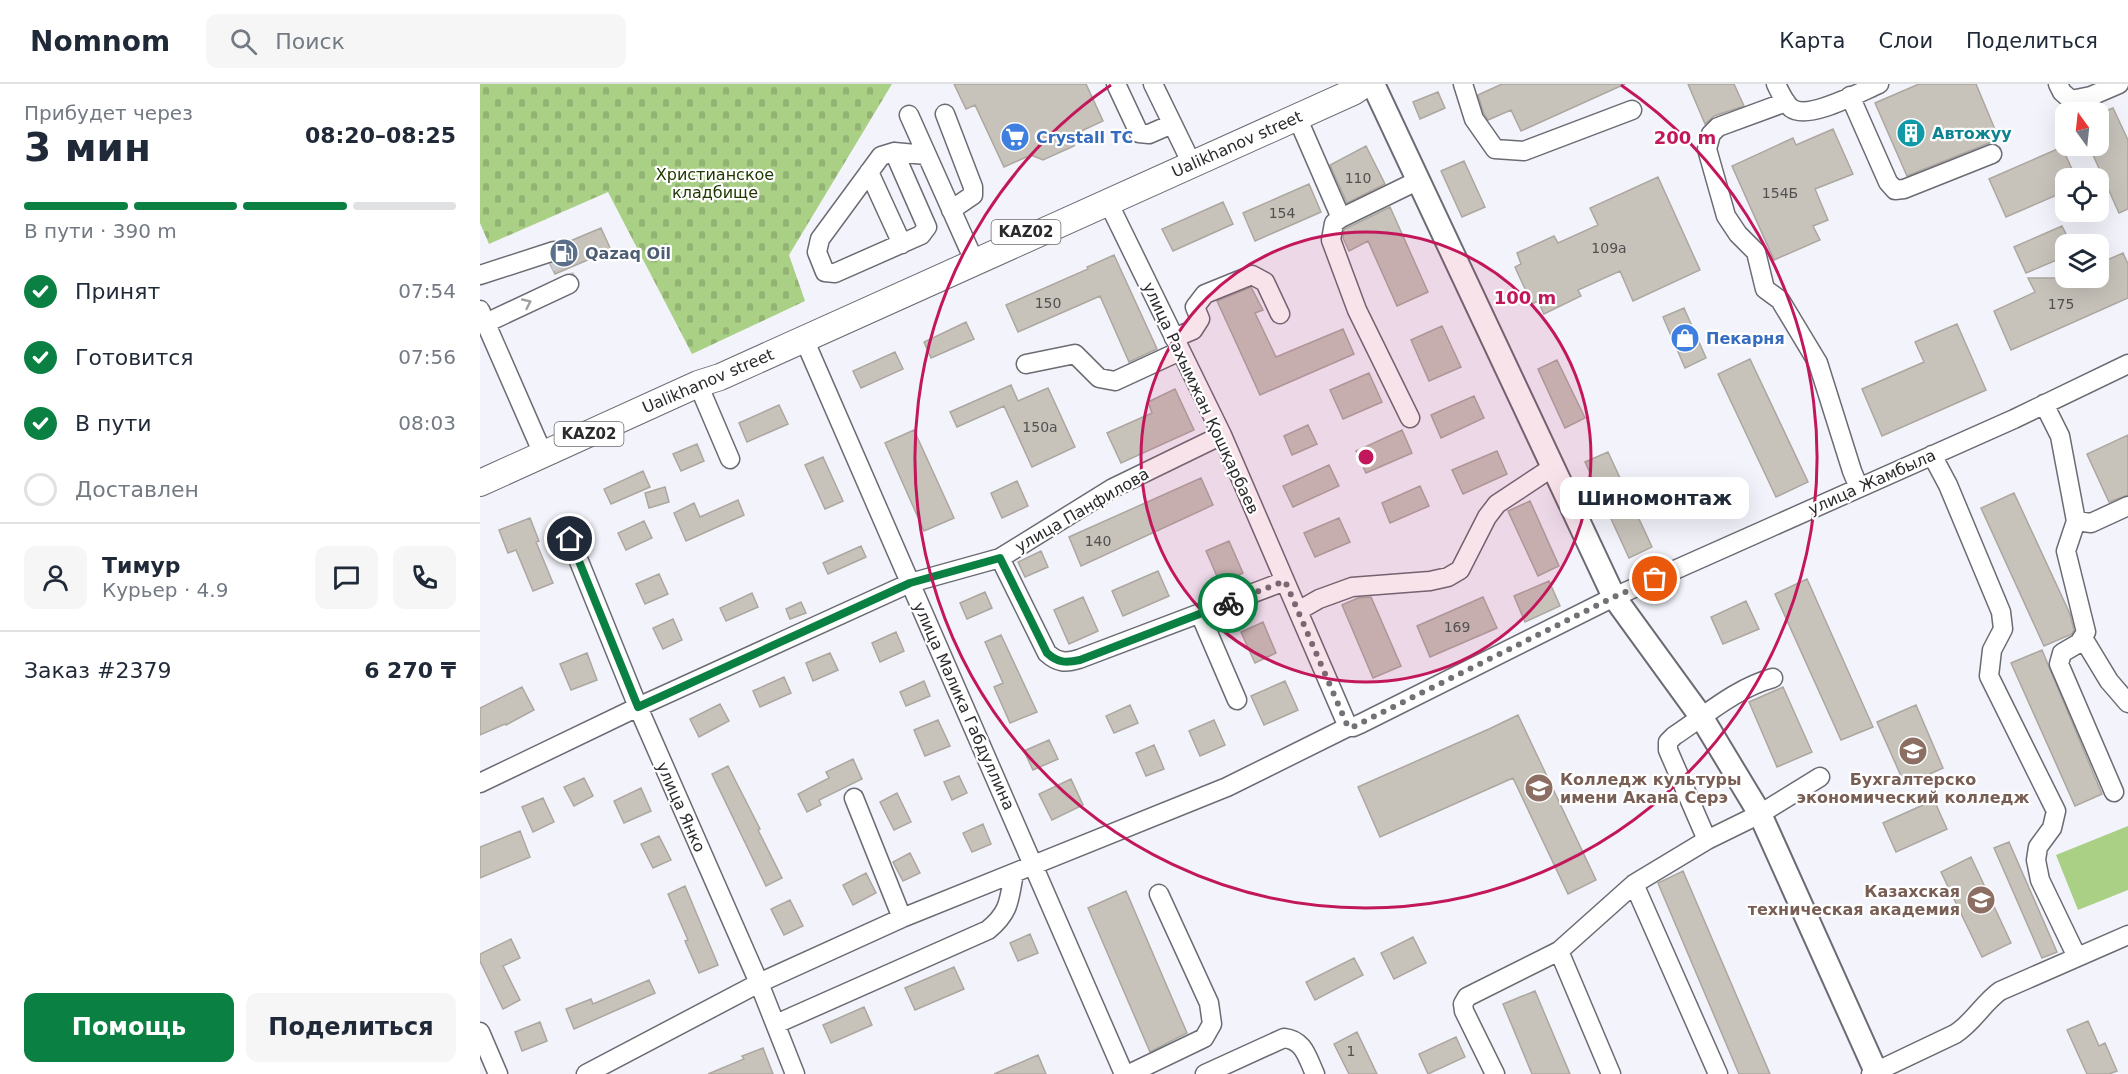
<!DOCTYPE html>
<html lang="ru">
<meta charset="utf-8">
<style>
:root{--surface:#fff;--page:#f6f6f7;--text:#1f2937;--muted:#747a83;--line:#e0e1e3;--accent:#0b8043}
body{margin:0;font-family:"DejaVu Sans",sans-serif;background:var(--page);color:var(--text);height:100vh;display:flex;flex-direction:column;font-size:22px;white-space:nowrap}
*{box-sizing:border-box;margin:0}
p{font-size:20px;color:var(--muted)}
.icon{flex:none;width:33px;height:33px;fill:none;stroke:currentColor;stroke-width:2;stroke-linecap:round;stroke-linejoin:round}
.map{position:relative;flex:1;overflow:hidden}
.drawer{display:flex;flex-direction:column;background:var(--surface);width:480px}
.drawer>*{flex:none}
.needle{width:39px;rotate:345deg}
.tools{position:absolute;left:1575px;top:18px;display:grid;gap:12px}
.tools a{display:grid;place-items:center;width:54px;height:54px;border-radius:12px;background:var(--surface);box-shadow:0 6px 24px #0002;font-size:30px}
.pin{position:absolute;display:grid;place-items:center;width:51px;height:51px;color:#fff;margin:-26px;border:3px solid #fff;border-radius:50%;box-shadow:0 2px 6px #0007}
.courier{position:absolute;display:grid;place-items:center;width:60px;height:60px;margin:-30px;border:4px solid #0b8043;border-radius:50%;background:#fff;color:#222;box-shadow:0 2px 8px #0007}
.bubble{position:absolute;height:42px;border-radius:12px;background:var(--surface);box-shadow:0 6px 24px #0002;font-size:20px;font-weight:700;line-height:42px;text-align:center}
.headline em{font-style:normal;font-weight:700}
.headline div{display:flex;flex-direction:column-reverse}
.headline{display:flex;align-items:center;justify-content:space-between;height:102px;padding:0 24px}
h1{font-size:39px;font-weight:700;line-height:45px}
.bar{display:grid;grid-template-columns:repeat(4,1fr);gap:9px 6px;align-content:center;height:72px;padding:0 24px}
.bar i{height:8px;border-radius:4px;background:var(--line)}
.bar .selected{background:var(--accent)}
.bar p{grid-column:span 4}
.line{display:flex;align-items:center;gap:15px;padding:0 24px;border-top:2px solid var(--line)}
.line div{flex:1}
.round{display:grid;place-items:center;flex:none;width:63px;height:63px;border-radius:12px;background:var(--page)}
ol{padding:0 24px;list-style:none}
li{display:flex;align-items:center;gap:18px;height:66px}
li p{margin-inline-start:auto}
li .icon{padding:6px;border-radius:50%;background:var(--accent);color:#fff;stroke-width:4}
li:last-child{color:var(--muted)}
li i{width:33px;height:33px;border:3px solid var(--line);border-radius:50%}
.cta{display:flex;gap:12px;margin-top:auto;padding:12px 24px}
.cta a{flex:1;height:69px;border-radius:12px;background:var(--accent);color:#fff;font-size:24px;font-weight:700;line-height:69px;text-align:center}
.cta a+a{background:var(--page);color:var(--text)}
header{display:flex;align-items:center;gap:36px;box-sizing:border-box;height:84px;padding:0 30px;background:var(--surface);border-bottom:2px solid var(--line)}
header strong{font-size:28px}
nav{display:flex;gap:33px;margin-inline-start:auto;font-size:21px}
.search{width:420px;height:54px;background:var(--page);display:flex;align-items:center;gap:15px;box-sizing:border-box;padding:0 21px;border-radius:12px;color:var(--muted);font-size:22px}
main{display:flex;flex:1;min-height:0}
.map>svg:first-child{display:block}
.grass{fill:#a9d085}
.cemetery{fill:url(#cemetery-stones)}
.building{fill:#c7c2ba;stroke:#aca79f;stroke-width:1.5}
.lines{fill:none;stroke-linecap:round;stroke-linejoin:round}
.minor-tunnel{stroke:#cbcbd3;stroke-width:18;stroke-dasharray:18 9;stroke-linecap:butt}
.minor-casing{stroke:#6b6b73;stroke-width:21}
.major-casing{stroke:#6b6b73;stroke-width:26}
.highway-casing{stroke:#6b6b73;stroke-width:28}
.minor{stroke:#fff;stroke-width:18}
.major{stroke:#fff;stroke-width:22}
.highway{stroke:#fff;stroke-width:26}
.oneway{stroke:#a0a0a1}
.done{stroke:#717176;stroke-width:6;stroke-dasharray:0 10.8}
.route{stroke:#0b8043;stroke-width:8}
.ring{fill:none;stroke:#c2185b;stroke-width:3}
.labels{text-anchor:middle;dominant-baseline:central;stroke-width:4.5;stroke-linejoin:round;paint-order:stroke}
.number-label{font-size:14px;fill:#525151}
.shield{fill:#fff;stroke:#6b6b6d;stroke-width:1.5}
.shield-label{font-size:15px;font-weight:bold;fill:#2b2b2e}
.culture-label{font-size:16px;font-weight:bold;fill:#0d838f;stroke:#fff;text-anchor:start}
.shop-label{font-size:16px;font-weight:bold;fill:#366cbe;stroke:#fff;text-anchor:start}
.street-label{font-size:16px;fill:#2b2b2e;stroke:#fff}
.park-label{font-size:16px;fill:#203900;stroke:#fff}
.service-label{font-size:16px;font-weight:bold;fill:#4e5e75;stroke:#fff;text-anchor:start}
.education-label{font-size:16px;font-weight:bold;fill:#785e54;stroke:#fff;text-anchor:start}
.centre{fill:#c2185b;stroke:#fff;stroke-width:3}
.ring-label{font-size:18px;text-anchor:middle;font-weight:bold;fill:#c2185b;stroke:#fff;stroke-width:4.5;stroke-linejoin:round;paint-order:stroke}
</style>
<header>
<strong>Nomnom</strong>
<div class="search"><svg class="icon" aria-label="search" viewBox="0 0 24 24"><circle cx="10" cy="10" r="6"/><path d="M15 15l6 6"/></svg>Поиск</div>
<nav><a>Карта</a><a>Слои</a><a>Поделиться</a></nav>
</header>
<main>
<section class="drawer">
<div class="headline"><div><h1>3 мин</h1><p>Прибудет через</p></div><em>08:20–08:25</em></div>
<div class="bar"><i class="selected"></i><i class="selected"></i><i class="selected"></i><i></i><p>В пути · 390 m</p></div>
<ol>
<li><svg class="icon" aria-label="check" viewBox="0 0 24 24"><path d="M5 12l5 5 9-10"/></svg>Принят<p>07:54</p></li>
<li><svg class="icon" aria-label="check" viewBox="0 0 24 24"><path d="M5 12l5 5 9-10"/></svg>Готовится<p>07:56</p></li>
<li><svg class="icon" aria-label="check" viewBox="0 0 24 24"><path d="M5 12l5 5 9-10"/></svg>В пути<p>08:03</p></li>
<li><i></i>Доставлен</li>
</ol>
<div class="line" style="height:108px"><a class="round"><svg class="icon" aria-label="person" viewBox="0 0 24 24"><circle cx="12" cy="8" r="4"/><path d="M4 21q1-7 8-7t8 7"/></svg></a><div><b>Тимур</b><p>Курьер · 4.9</p></div><a class="round"><svg class="icon" aria-label="chat" viewBox="0 0 24 24"><path d="M4 5h16v11H9l-5 4z"/></svg></a><a class="round"><svg class="icon" aria-label="phone" viewBox="0 0 24 24"><path d="M5 4h4l2 5-3 2q2 4 5 5l2-3 5 2v4C11 20 4 13 5 4z"/></svg></a></div>
<div class="line" style="height:78px"><div>Заказ #2379</div><b>6 270 ₸</b></div>
<div class="cta"><a>Помощь</a><a>Поделиться</a></div>
</section>
<div class="map">
<svg width="1648" height="990" viewBox="0 0 1648 990">
<defs>
<pattern id="cemetery-stones" width="16" height="16" patternUnits="userSpaceOnUse" patternTransform="scale(1.5)"><rect width="16" height="16" fill="#a9d085"/><path d="M2 7V4a2 2 0 0 1 4 0v3zM10 15v-3a2 2 0 0 1 4 0v3z" fill="#92b373"/></pattern>
</defs>
<rect width="100%" height="100%" fill="#f3f3fc"/>
<path class="grass" d="M1648 742V806L1598 826 1576 771Z"/>
<path class="cemetery" d="M0 0H412L309 171 325 217 212 270 128 108 9 160 0 139Z"/>
<path class="building" d="M474 0H606L623 37 597 49 594 62 563 76 551 71 524 83 495 21 486 25Z
M1022 0H1145L1041 47 1031 26 1008 36 1004 30 998 11Z
M1208 0H1254L1264 22 1234 32 1225 40Z
M1439 0H1496L1519 55 1427 92 1395 19Z
M958 8 965 24 940 35 933 18Z
M1633 24 1648 56V125L1639 129 1609 62H1618V30Z
M1353 45 1373 90 1335 105 1348 136 1333 142 1340 156 1294 176 1252 82 1313 54 1316 61Z
M886 62 905 100 867 119 850 81Z
M1582 63 1596 94H1586V107L1526 133 1509 95Z
M984 77 1005 123 982 133 961 87Z
M1178 93 1220 186 1153 217 1140 187 1098 206 1101 212 1064 230 1058 217 1052 220 1035 183 1041 180 1037 169 1074 152 1078 159 1118 141 1110 124Z
M829 100 841 128 775 157 763 129Z
M743 118 753 140 693 167 682 145Z
M910 123 948 208 917 222 888 157 869 167 863 154 864 145 867 144Z
M1582 142 1591 160H1586V172L1546 189 1534 163Z
M121 144 131 166 75 190 70 180 83 174 85 169 83 160Z
M1643 169 1648 180V214L1531 266 1514 227 1555 208 1548 194H1618V180Z
M634 171 677 265 649 278 620 212 538 248 526 221 608 185 607 183Z
M771 203 783 226 775 229 796 273 863 245 874 270 780 311 737 217Z
M1204 224 1226 274 1205 284 1183 233Z
M486 238 494 255 451 274 444 258Z
M1477 240 1506 306 1402 352 1382 305 1444 278 1435 258Z
M962 242 981 283 949 297 931 256Z
M415 268 423 285 381 304 373 287Z
M1270 275 1328 398 1296 413 1238 290Z
M1077 276 1105 334 1085 344 1058 285Z
M889 289 902 318 863 335 850 306Z
M531 301 538 317 568 304 595 363 552 383 524 322 477 343 470 328Z
M695 305 714 346 641 379 627 349 672 329 668 318Z
M994 312 1004 334 961 354 951 331Z
M299 321 308 340 267 358 259 339Z
M828 341 837 360 812 371 804 352Z
M434 346 474 434 444 447 405 359Z
M922 346 932 369 886 389 876 367Z
M1648 351V411L1629 418 1607 370Z
M217 360 224 377 201 387 193 370Z
M1017 367 1027 390 983 410 972 386Z
M1128 368 1172 463 1149 474 1105 378Z
M343 373 363 417 345 425 325 381Z
M849 381 859 402 813 423 803 402Z
M163 387 170 403 131 420 124 405Z
M721 394 733 421 601 482 589 453Z
M537 397 548 422 522 434 511 409Z
M940 402 949 422 910 439 902 419Z
M185 403 189 418 169 424 165 409Z
M1534 409 1590 530 1594 546 1592 550 1564 562 1501 424Z
M258 416 264 431 206 457 194 429 214 419 220 433Z
M1050 417 1079 482 1058 492 1028 427Z
M50 434 59 457 56 458 73 499 53 507 36 466 28 469 19 446Z
M859 434 870 458 835 473 824 449Z
M164 437 172 454 146 466 138 449Z
M749 457 763 489 740 499 726 467Z
M381 462 386 473 348 490 343 479Z
M561 467 568 483 545 493 538 478Z
M678 487 689 512 643 532 632 507Z
M179 490 188 510 165 520 156 500Z
M1327 495 1393 643 1361 656 1295 510Z
M1069 497 1080 522 1045 538 1034 512Z
M505 508 512 524 487 535 480 519Z
M272 509 278 523 246 537 240 524Z
M603 513 618 547 589 560 574 526Z
M891 513 921 582 893 594 862 521 878 514Z
M1003 513 1017 544 950 573 937 542Z
M1266 517 1279 545 1243 560 1231 533Z
M321 518 326 529 310 535 306 525Z
M193 535 202 556 183 565 173 544Z
M783 538 796 569 775 579 761 548Z
M416 548 424 567 400 578 392 559Z
M521 551 557 628 530 639 514 603 523 599 505 558Z
M1562 566 1622 710 1595 722 1531 579Z
M107 569 117 596 91 606 80 580Z
M350 569 358 586 333 597 326 579Z
M304 593 311 609 280 623 273 607Z
M444 597 450 612 426 622 420 608Z
M805 597 818 626 784 641 771 612Z
M42 603 54 626 26 641 25 640 0 651V624Z
M1303 603 1332 668 1297 683 1269 618Z
M240 620 249 637 219 653 210 635Z
M650 621 658 639 634 649 626 632Z
M1436 621 1463 684 1425 701 1397 638Z
M1038 631 1116 796 1088 810 1033 694 900 753 878 703 1009 645Z
M458 636 470 662 445 672 434 646Z
M734 636 745 661 720 672 709 647Z
M569 656 578 675 553 686 544 667Z
M674 661 684 685 666 692 656 669Z
M373 675 382 695 339 716 341 721 327 728 318 710 349 694 346 688Z
M248 682 280 745 278 746 302 794 286 802 232 690Z
M479 692 487 709 472 716 464 698Z
M104 694 113 712 94 722 84 703Z
M591 695 603 721 572 736 559 710Z
M161 704 171 727 144 739 134 717Z
M417 709 431 738 414 746 400 718Z
M63 714 74 738 53 748 42 723Z
M1454 716 1467 745 1416 768 1403 739Z
M503 740 511 760 492 768 483 749Z
M40 747 50 773 0 794V763Z
M179 752 191 776 173 784 161 760Z
M1529 758 1577 868 1562 874 1514 764Z
M430 769 440 789 423 797 413 778Z
M1491 773 1531 859 1502 873 1461 788Z
M1203 787 1290 990H1259L1178 799Z
M386 789 396 809 373 821 363 801Z
M205 802 238 881 219 889 205 857 208 856 188 810Z
M646 807 707 949 670 968 608 824Z
M310 816 323 842 304 851 291 825Z
M550 850 558 869 538 877 530 859Z
M933 853 946 879 914 895 901 869Z
M31 855 40 874 23 882 40 916 23 925 0 877V870Z
M874 874 883 891 835 916 826 898Z
M474 883 484 905 435 926 425 904Z
M169 896 175 909 94 945 86 925 111 915 113 920Z
M1055 907 1090 990H1052L1023 920Z
M384 923 392 941 351 959 343 941Z
M1608 937 1619 962 1625 959 1637 987 1629 990H1607L1587 946Z
M60 938 67 957 42 967 35 948Z
M877 948 897 990H869L854 960Z
M976 953 985 973 948 990 939 970Z
M283 964 293 990H228L264 975 262 972Z
M558 971 566 990H514Z"/>
<g class="lines">
<path class="minor-tunnel" d="M74 167 89 200"/>
<g class="minor-casing">
<path id="minor" d="M636 0 659 49 669 50 692 40
M673 0 709 74
M983 0 994 35 1015 65 1044 67 1152 26
M1296 0C1300 8 1304 18 1311 24 1328 37 1380 8 1399 0
M1578 0 1582 8 1591 16 1611 12 1639 0
M1370 12 1408 98 1415 106 1424 105 1512 70
M1306 18 1238 43 1231 50 1227 65 1246 132 1258 150 1276 168 1285 205 1300 216 1338 279 1372 387 1379 404
M465 30 493 103V111L471 126
M429 31 492 172
M817 33 861 134
M414 68 447 143 441 151 355 189 345 188 337 168 340 155 401 72 414 68 446 71
M389 88 422 160
M628 118 742 351 868 643
M0 191 74 167
M0 226 63 370
M6 239 89 200
M694 254 713 246 720 235 715 223 725 210 772 191 785 198 800 230
M324 255 644 990
M546 280 595 270 619 294 635 297 700 267
M218 300 250 375
M1564 320 1580 352 1596 437 1586 467 1606 548 1599 559 1582 569 1579 580 1634 708
M930 334 877 226 851 156 854 139 861 134 939 96
M1452 371 1468 401 1521 528 1523 545 1512 566 1509 592 1576 727 1572 744 1558 763 1556 776 1560 796 1597 873
M1596 437 1611 439 1648 422
M90 455 158 623 279 899 315 990
M520 474 567 569C578 579 586 579 599 575L805 497
M818 527 839 515 872 503 950 497 968 493 980 486 1007 433 1017 420 1073 383
M720 530 757 616
M1603 554 1629 597 1648 619
M0 699 158 623 430 499 520 474 633 404 742 351
M374 714 422 834
M1227 756 1188 666V658L1194 652C1226 631 1256 604 1293 594
M1154 800 1238 990
M1079 867 1131 990
M296 940 508 846C530 828 529 816 534 789
M0 948 18 990
M106 990 279 899 422 834 747 703 868 643H873L880 640 1134 513 1534 335 1648 280
M649 990 724 954 732 940 729 919 679 810
M725 990 804 954C824 956 827 973 835 990
M1015 990 984 927 983 920 987 913 1079 867 1154 800 1227 756 1280 730 1340 693
M1391 990 1475 950C1493 939 1503 919 1520 907L1648 851"/>
</g>
<g class="major-casing">
<path id="major" d="M893 0 1134 513 1222 634 1280 730 1397 990"/>
</g>
<g class="highway-casing">
<path id="highway" d="M0 399 218 300 240 293 873 8 885 0"/>
</g>
<use href="#minor" class="minor"/>
<use href="#major" class="major"/>
<use href="#highway" class="highway"/>
</g>
<defs><path id="oneway-chevron" d="M-2-3.5L2.5 0L-2 3.5" fill="none" stroke-width="1.6" stroke-linecap="round" stroke-linejoin="round" transform="scale(1.5)"/></defs>
<use class="oneway" href="#oneway-chevron" transform="translate(47 219) rotate(-25)"/>
<g class="lines">
<path class="done" d="M748 519 805 497 868 643H873L1134 513 1175 495"/>
<path class="route" d="M90 455 158 623 430 499 520 474 567 569C578 579 586 579 600 576L748 519"/>
</g>
<circle cx="886" cy="373" r="225" fill="#c2185b" fill-opacity=".12"/>
<g class="ring">
<circle cx="886" cy="373" r="225"/>
<path d="M1141 1A451 451 0 1 1 631 1"/>
</g>
<defs>
<g id="building-disc" transform="scale(1.5)"><circle r="9.5" fill="#0f9aa8" stroke="#fff"/><path d="M-4-6H4V6H1V3H-1V6H-4ZM-2.5-4.3h1.7v1.8h-1.7ZM.8-4.3h1.7v1.8H.8ZM-2.5-1h1.7V.8h-1.7ZM.8-1h1.7V.8H.8Z" fill="#fff"/></g>
<g id="supermarket-disc" transform="scale(1.5)"><circle r="9.5" fill="#3f7fe0" stroke="#fff"/><path d="M-6-5.5h2.5l.6 2H6L4.5 2H-2.5L-4.4-4H-6ZM-1.5 3.2a1.3 1.3 0 1 0 .1 0ZM3 3.2a1.3 1.3 0 1 0 .1 0Z" fill="#fff"/></g>
<g id="fuel-disc" transform="scale(1.5)"><circle r="9.5" fill="#5c6f8a" stroke="#fff"/><path d="M-5.5-6h7V0h2V4h1.3V-2.5L3-4.5l.8-.8L6-3V5H2.5V1h-1V6h-7ZM-4.2-4.7v3.2H.2V-4.7Z" fill="#fff"/></g>
<g id="shop-disc" transform="scale(1.5)"><circle r="9.5" fill="#3f7fe0" stroke="#fff"/><path d="M-5-2.5h2.3a2.7 3.5 0 0 1 5.4 0H5L5.5 6h-11ZM-1.5-2.5h3a1.5 2.3 0 0 0-3 0Z" fill="#fff"/></g>
<g id="university-disc" transform="scale(1.5)"><circle r="9.5" fill="#8d6e63" stroke="#fff"/><path d="M0-5L7-2L0 1L-7-2ZM-4 1L0 2.5L4 1V4Q0 6-4 4Z" fill="#fff"/></g>
</defs>
<g fill-rule="evenodd">
<use href="#building-disc" x="1431" y="49"/>
<use href="#supermarket-disc" x="535" y="53"/>
<use href="#fuel-disc" x="84" y="169"/>
<use href="#shop-disc" x="1205" y="254"/>
<use href="#university-disc" x="1433" y="667"/>
<use href="#university-disc" x="1059" y="704"/>
<use href="#university-disc" x="1501" y="816"/>
</g>
<g class="labels">
<g class="number-label">
<text x="878" y="94">110</text>
<text x="1300" y="109">154Б</text>
<text x="802" y="129">154</text>
<text x="1129" y="164">109а</text>
<text x="568" y="219">150</text>
<text x="1581" y="220">175</text>
<text x="560" y="343">150а</text>
<text x="618" y="457">140</text>
<text x="977" y="543">169</text>
<text x="871" y="967">1</text>
</g>
<g class="shield">
<rect x="511.5" y="136" width="69" height="24" rx="4.5"/>
<rect x="74.5" y="338" width="69" height="24" rx="4.5"/>
</g>
<g class="shield-label">
<text x="546" y="148">KАZ02</text>
<text x="109" y="350">KАZ02</text>
</g>
<g class="culture-label">
<text x="1452" y="49">Автожуу</text>
</g>
<g class="shop-label">
<text x="556" y="53">Crystall TC</text>
<text x="1226" y="254">Пекарня</text>
</g>
<g class="street-label">
<text transform="translate(757 60) rotate(-24)">Ualikhanov street</text>
<text transform="translate(228 297) rotate(-23)">Ualikhanov street</text>
<text transform="translate(721 314) rotate(65)">улица Рахымжан Қошқарбаев</text>
<text transform="translate(1392 398) rotate(-24)">улица Жамбыла</text>
<text transform="translate(602 426) rotate(-30)">улица Панфилова</text>
<text transform="translate(484 622) rotate(66)">улица Малика Габдуллина</text>
<text transform="translate(201 723) rotate(66)">улица Янко</text>
</g>
<g class="park-label">
<text x="235" y="90">Христианское<tspan x="235" dy="18">кладбище</tspan></text>
</g>
<g class="service-label">
<text x="105" y="169">Qazaq Oil</text>
</g>
<g class="education-label">
<text x="1080" y="695">Колледж культуры<tspan x="1080" dy="18">имени Акана Серэ</tspan></text>
<text x="1433" y="695" text-anchor="middle">Бухгалтерско<tspan x="1433" dy="18">экономический колледж</tspan></text>
<text x="1480" y="807" text-anchor="end">Казахская<tspan x="1480" dy="18">техническая академия</tspan></text>
</g>
</g>
<circle cx="886" cy="373" r="9" class="centre"/>
<g class="ring-label">
<text x="1205" y="60">200 m</text>
<text x="1045" y="220">100 m</text>
</g>
</svg>
<div class="tools">
<a><svg class="needle" viewBox="-14 -14 28 28"><path d="M0-13l5 13h-10z" fill="#e53935"/><path d="M0 13l5-13h-10z" fill="#747a83"/></svg></a>
<a><svg class="icon" aria-label="locate" viewBox="0 0 24 24"><circle cx="12" cy="12" r="6"/><path d="M12 2v4M12 18v4M2 12h4M18 12h4"/></svg></a>
<a><svg class="icon" aria-label="layers" viewBox="0 0 24 24"><path d="M12 4l9 5-9 5-9-5zM3 14l9 5 9-5"/></svg></a>
</div>
<div class="pin" style="left:1175px;top:495px;background:#ea580c"><svg class="icon" aria-label="bag" viewBox="0 0 24 24"><path d="M5 8h14l-1 12H6zM9 8a3 3 0 0 1 6 0"/></svg></div>
<div class="pin" style="left:90px;top:455px;background:#1f2937"><svg class="icon" aria-label="home" viewBox="0 0 24 24"><path d="M3 11l9-7 9 7M6 9v11h12V9"/></svg></div>
<div class="courier" style="left:748px;top:519px"><svg class="icon" aria-label="bike" viewBox="0 0 24 24"><circle cx="6" cy="16" r="4"/><circle cx="18" cy="16" r="4"/><path d="M6 16l4-8h5l3 8M10 8l3 8H6M13 5h3"/></svg></div>
<div class="bubble" style="left:1080px;top:393px;width:189px">Шиномонтаж</div>
</div>
</main>
